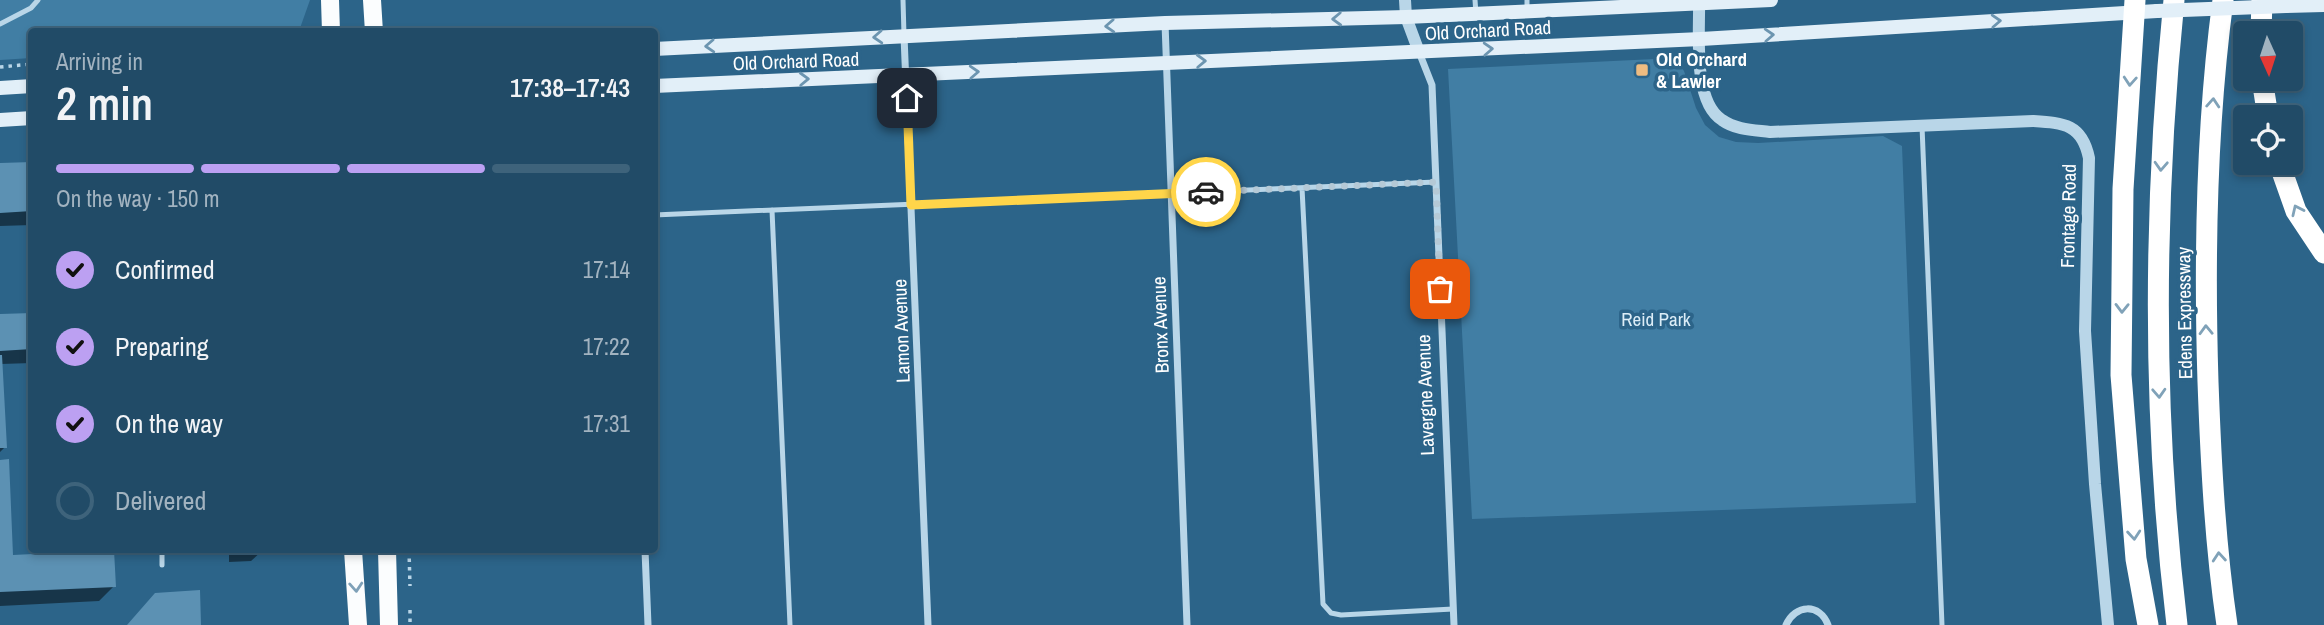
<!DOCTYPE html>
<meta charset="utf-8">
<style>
:root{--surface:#214b67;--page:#29526d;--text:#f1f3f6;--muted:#a2b3c0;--line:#3e637b;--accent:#bca0f2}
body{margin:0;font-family:"Archivo Narrow",sans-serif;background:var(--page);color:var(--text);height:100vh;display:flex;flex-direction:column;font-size:26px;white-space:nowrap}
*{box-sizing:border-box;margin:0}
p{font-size:23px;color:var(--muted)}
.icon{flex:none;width:38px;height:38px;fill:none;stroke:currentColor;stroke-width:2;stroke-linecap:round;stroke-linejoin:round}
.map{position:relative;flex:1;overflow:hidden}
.details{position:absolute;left:28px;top:28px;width:630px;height:525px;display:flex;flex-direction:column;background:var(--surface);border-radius:7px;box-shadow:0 4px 10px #0003,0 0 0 2px var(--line)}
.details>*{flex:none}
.needle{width:46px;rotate:177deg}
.controls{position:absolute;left:2233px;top:21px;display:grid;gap:14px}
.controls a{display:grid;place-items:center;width:70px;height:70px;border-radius:7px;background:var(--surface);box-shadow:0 4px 10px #0003,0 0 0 2px var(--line);font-size:35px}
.pin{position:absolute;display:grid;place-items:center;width:60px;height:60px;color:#fff;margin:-30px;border-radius:14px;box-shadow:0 4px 10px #0006}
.courier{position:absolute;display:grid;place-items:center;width:70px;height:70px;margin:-35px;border:5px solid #ffd54a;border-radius:50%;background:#fff;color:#222;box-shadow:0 2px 9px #0007}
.summary em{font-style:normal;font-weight:600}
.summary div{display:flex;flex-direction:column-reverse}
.summary{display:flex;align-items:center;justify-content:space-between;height:119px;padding:0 28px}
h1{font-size:46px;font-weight:600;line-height:52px}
.bar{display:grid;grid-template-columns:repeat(4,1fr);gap:10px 7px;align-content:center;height:84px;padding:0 28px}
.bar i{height:9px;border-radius:5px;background:var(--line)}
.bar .selected{background:var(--accent)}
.bar p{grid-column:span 4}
ol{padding:0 28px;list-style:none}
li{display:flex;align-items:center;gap:21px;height:77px}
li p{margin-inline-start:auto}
li .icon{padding:7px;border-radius:50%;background:var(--accent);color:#111;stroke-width:4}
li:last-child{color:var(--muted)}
li i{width:38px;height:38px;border:4px solid var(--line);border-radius:50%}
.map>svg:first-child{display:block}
.green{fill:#417ea4}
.shadow{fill:#0007}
.building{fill:#5c91b3}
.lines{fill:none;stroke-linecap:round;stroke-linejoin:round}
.path{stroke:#b9d6e8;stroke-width:3.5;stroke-dasharray:3.5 5;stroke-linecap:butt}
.service{stroke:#b9d6e8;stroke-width:5}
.minor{stroke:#b9d6e8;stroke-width:7}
.tertiary{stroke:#b9d6e8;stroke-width:12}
.secondary{stroke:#e2eff8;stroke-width:14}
.primary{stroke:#fbfdfe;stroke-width:18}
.motorway{stroke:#fff;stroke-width:21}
.secondary-bridge{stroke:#e2eff8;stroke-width:14}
.oneway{stroke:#6c95b0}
.oneway2{stroke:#80a2b8}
.oneway3{stroke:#7fa1b8}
.done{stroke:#b5c9d6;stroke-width:7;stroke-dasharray:0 12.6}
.route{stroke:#ffd54a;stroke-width:9}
.poi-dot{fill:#eebc81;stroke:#2c6489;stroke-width:2.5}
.labels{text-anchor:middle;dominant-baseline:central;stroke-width:7;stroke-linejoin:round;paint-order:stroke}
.street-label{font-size:19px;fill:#fff;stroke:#2c6489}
.poi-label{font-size:19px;font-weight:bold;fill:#fff;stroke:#2c6489;text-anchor:start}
.park-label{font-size:19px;fill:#dcedf7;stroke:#2c6489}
</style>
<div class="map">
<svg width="2324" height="625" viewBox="0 0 2324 625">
<rect width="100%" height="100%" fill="#2c6489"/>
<path class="green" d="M0 0H310L299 31 32 32 31 58 0 60Z
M1655 59 1679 64 1684 71 1696 108 1705 125 1719 137 1736 142 1758 143 1883 136 1902 146 1916 503 1472 519 1448 69Z"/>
<path class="shadow" d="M32 164V225L0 226V165Z
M32 314V363L1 364 5 447 0 452V316Z
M0 461 12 557 66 554V550H112L114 586 99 601 0 606Z
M229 550H263L251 561 229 562Z"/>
<path class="building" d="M32 162V211L0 213V163Z
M32 313V349L0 351V314Z
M0 355H2L7 448H0Z
M9 459 13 555 114 550 116 587 0 592V460Z
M200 590 201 625H127L155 593Z"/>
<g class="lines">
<path class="path" d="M0 67 32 64
M409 550 410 586
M410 610V625"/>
<path class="service" d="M903 0 904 35
M1475 0 1476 14
M1527 0V11
M0 24 31 8 38 0
M1922 126 1942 625
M1302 188 1323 604 1331 613 1341 615 1453 609
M772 210 790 625
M654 215 1436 182
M162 550V565"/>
<path class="minor" d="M1165 23 1187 625
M904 36 928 625
M1419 52 1432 85 1454 625
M645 550 648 625
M1786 625C1795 604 1820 603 1828 625"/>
<path class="tertiary" d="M1405 0 1406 17 1419 52
M1699 0C1700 32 1692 101 1722 120 1736 130 1754 130 1770 132L2033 121C2064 123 2082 124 2089 158L2085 331 2095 484 2108 625"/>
<path class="secondary" d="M2286 6 2324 5
M654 49 1165 23 1406 17 1771 0
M654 86 1701 39 2157 11
M0 88 32 86
M0 120 32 118"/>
<path class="primary" d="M330 0 331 32
M372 0 374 32
M353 550 358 625
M387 550 389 625"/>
<path class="motorway" d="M2135 0 2123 189 2121 375 2136 559 2148 625
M2174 0C2153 209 2152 416 2177 625
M2223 0C2206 127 2204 254 2208 382 2211 463 2215 544 2227 625
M2261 33 2262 0
M2262 79 2268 117
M2279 163 2296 211 2324 253"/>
<path class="secondary-bridge" d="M2157 11 2286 6"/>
</g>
<defs><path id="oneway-chevron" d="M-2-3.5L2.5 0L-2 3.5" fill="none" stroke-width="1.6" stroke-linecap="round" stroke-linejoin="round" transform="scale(1.75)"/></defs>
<g class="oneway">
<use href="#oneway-chevron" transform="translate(1337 19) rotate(178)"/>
<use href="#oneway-chevron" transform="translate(1996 21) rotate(-3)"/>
<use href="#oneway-chevron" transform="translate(1110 26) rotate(177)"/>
<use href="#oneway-chevron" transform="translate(1769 35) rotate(-3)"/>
<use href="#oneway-chevron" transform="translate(878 37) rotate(177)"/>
<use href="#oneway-chevron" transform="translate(710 46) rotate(177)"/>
<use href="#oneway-chevron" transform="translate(1488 49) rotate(-3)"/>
<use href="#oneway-chevron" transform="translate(1201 61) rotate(-2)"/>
<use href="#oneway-chevron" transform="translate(974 72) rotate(-3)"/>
<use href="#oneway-chevron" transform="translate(804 79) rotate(-2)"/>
</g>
<g class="oneway2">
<use href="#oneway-chevron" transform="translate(2130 81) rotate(94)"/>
<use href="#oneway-chevron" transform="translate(2213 103) rotate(-86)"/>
<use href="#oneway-chevron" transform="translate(2161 166) rotate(93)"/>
<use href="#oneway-chevron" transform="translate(2297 210) rotate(-115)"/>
<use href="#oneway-chevron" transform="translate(2122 308) rotate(91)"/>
<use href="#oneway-chevron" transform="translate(2206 330) rotate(-92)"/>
<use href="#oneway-chevron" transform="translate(2159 393) rotate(87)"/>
<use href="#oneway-chevron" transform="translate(2134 535) rotate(85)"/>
<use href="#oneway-chevron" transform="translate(2219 557) rotate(-95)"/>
</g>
<use class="oneway3" href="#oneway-chevron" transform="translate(356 587) rotate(86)"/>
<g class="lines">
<path class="done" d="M1206 192 1436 182 1440 289"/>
<path class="route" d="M907 98 911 205 1206 192"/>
</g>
<rect class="poi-dot" x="1635" y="63" width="14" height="14" rx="3.5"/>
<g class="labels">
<g class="street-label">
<text transform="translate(1488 30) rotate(-3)">Old Orchard Road</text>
<text transform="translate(796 61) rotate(-2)">Old Orchard Road</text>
<text transform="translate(2068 216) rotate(-89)">Frontage Road</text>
<text transform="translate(2184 313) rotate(-91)">Edens Expressway</text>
<text transform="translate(1160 325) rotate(-92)">Bronx Avenue</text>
<text transform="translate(901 331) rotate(-92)">Lamon Avenue</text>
<text transform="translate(1425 395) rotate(-92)">Lavergne Avenue</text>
</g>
<g class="poi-label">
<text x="1656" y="59">Old Orchard<tspan x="1656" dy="22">&amp; Lawler</tspan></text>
</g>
<g class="park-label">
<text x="1656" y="319">Reid Park</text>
</g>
</g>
</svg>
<div class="controls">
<a><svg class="needle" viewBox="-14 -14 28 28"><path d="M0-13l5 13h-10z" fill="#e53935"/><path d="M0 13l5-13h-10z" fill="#a2b3c0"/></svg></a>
<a><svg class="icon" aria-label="locate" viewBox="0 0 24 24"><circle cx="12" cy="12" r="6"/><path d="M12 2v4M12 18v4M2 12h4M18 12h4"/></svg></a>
</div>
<div class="pin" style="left:1440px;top:289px;background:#ea580c"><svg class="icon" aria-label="bag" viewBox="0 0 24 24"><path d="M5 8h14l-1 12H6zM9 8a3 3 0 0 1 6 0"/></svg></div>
<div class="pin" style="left:907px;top:98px;background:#1f2937"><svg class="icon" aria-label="home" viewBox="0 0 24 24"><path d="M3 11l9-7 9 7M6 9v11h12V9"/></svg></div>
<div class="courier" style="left:1206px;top:192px"><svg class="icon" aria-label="car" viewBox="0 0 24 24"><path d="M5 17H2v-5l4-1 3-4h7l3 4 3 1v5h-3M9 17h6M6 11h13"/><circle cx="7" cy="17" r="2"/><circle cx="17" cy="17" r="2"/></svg></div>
<section class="details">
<div class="summary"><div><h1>2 min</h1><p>Arriving in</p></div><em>17:38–17:43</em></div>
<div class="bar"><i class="selected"></i><i class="selected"></i><i class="selected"></i><i></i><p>On the way · 150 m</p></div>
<ol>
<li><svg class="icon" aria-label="check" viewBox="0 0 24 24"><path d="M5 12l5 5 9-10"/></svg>Confirmed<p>17:14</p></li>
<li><svg class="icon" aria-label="check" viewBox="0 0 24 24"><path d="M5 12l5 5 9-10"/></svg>Preparing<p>17:22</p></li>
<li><svg class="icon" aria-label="check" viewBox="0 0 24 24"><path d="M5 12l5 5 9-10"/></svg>On the way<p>17:31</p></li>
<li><i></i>Delivered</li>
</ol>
</section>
</div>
